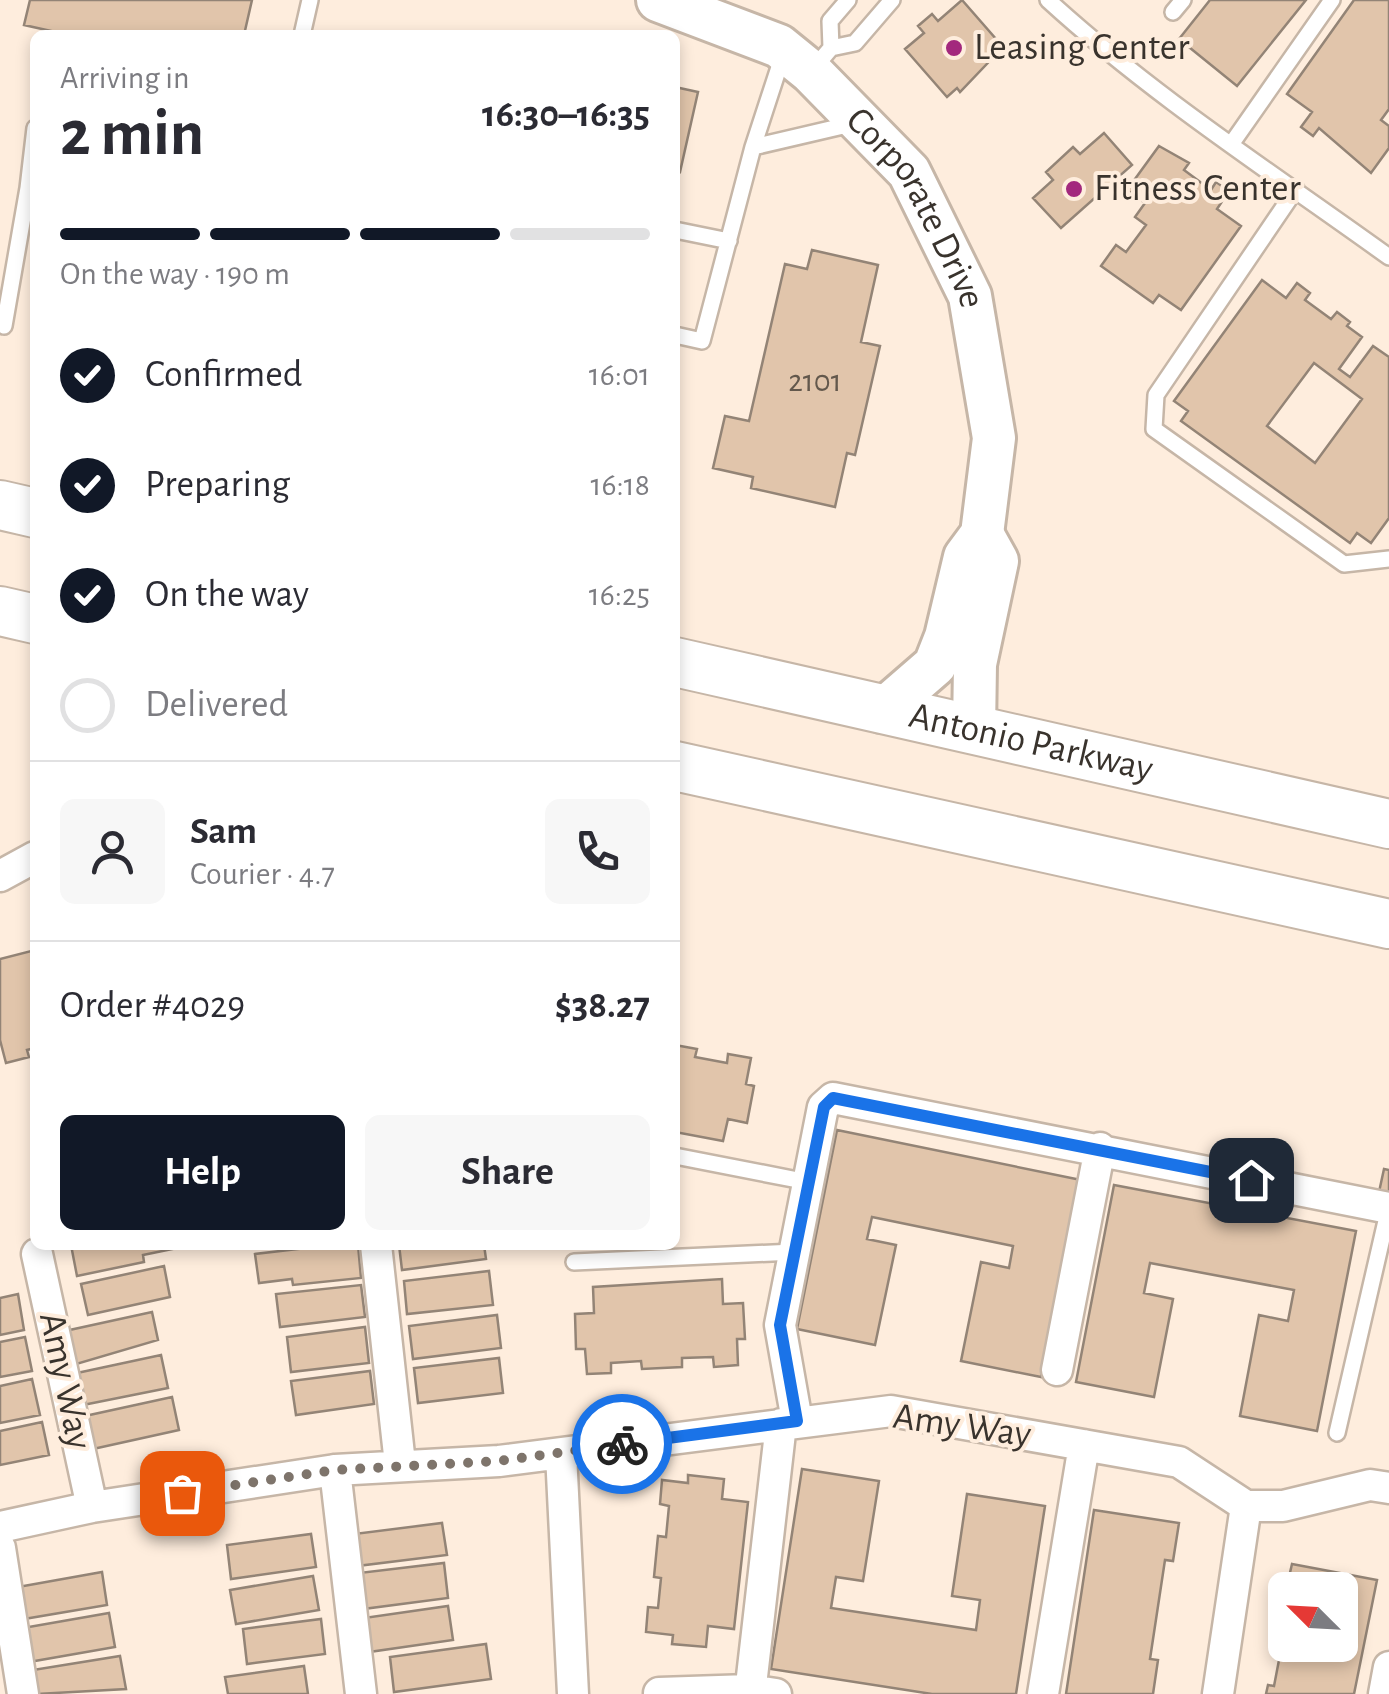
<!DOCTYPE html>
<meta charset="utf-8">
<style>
:root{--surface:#fff;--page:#f7f7f7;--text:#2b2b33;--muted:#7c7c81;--line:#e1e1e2;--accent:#111827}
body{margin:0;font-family:"Alegreya Sans",sans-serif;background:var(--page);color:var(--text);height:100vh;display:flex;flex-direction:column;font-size:38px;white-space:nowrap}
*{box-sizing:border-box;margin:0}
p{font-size:32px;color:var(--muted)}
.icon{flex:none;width:55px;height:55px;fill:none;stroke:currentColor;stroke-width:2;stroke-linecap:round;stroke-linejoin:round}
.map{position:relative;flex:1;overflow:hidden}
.details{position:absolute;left:30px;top:30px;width:650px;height:1220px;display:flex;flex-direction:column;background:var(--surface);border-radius:15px;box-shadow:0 5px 15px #0003}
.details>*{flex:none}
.needle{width:65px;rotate:294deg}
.tools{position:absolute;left:1268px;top:1572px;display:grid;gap:20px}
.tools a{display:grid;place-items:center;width:90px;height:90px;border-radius:15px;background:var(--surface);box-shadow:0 5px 15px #0003;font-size:50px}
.pin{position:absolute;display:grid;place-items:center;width:85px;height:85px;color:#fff;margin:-42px;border-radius:20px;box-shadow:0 5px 15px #0006}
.courier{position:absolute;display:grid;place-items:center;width:100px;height:100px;margin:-50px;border:8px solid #1a73e8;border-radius:50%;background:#fff;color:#222;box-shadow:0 2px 12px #0007}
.head em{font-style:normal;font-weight:700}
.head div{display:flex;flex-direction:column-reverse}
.head{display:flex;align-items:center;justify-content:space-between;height:170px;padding:0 30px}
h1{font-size:65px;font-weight:700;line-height:75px}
.bar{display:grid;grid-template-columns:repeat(4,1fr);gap:15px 10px;align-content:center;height:120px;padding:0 30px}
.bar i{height:12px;border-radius:8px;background:var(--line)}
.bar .selected{background:var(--accent)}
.bar p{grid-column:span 4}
.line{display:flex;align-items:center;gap:25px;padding:0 30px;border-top:2px solid var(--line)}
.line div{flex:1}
.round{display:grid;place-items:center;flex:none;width:105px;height:105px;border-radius:15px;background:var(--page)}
ol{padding:0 30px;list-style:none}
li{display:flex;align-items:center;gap:30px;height:110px}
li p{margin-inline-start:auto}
li .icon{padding:10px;border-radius:50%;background:var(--accent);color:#fff;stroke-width:4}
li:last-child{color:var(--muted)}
li i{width:55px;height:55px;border:5px solid var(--line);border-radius:50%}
.button{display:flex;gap:20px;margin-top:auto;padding:20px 30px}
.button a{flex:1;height:115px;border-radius:15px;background:var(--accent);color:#fff;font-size:40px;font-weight:700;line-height:115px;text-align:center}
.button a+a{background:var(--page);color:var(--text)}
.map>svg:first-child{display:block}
.building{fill:#e1c5ab;stroke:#938476;stroke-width:2.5;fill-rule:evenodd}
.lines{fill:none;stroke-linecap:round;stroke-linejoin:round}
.lane-casing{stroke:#c6b6a7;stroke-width:20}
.street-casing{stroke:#c6b6a7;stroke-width:35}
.secondary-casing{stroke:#c6b6a7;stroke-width:48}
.primary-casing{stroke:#c6b6a7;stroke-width:52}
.lane{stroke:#fff;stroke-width:15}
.street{stroke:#fff;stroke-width:30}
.secondary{stroke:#fff;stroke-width:42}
.primary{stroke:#fff;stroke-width:48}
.done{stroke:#7e746b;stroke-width:10;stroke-dasharray:0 18}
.route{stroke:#1a73e8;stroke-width:12}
.poi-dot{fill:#a3287d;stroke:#feeddd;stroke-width:4}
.labels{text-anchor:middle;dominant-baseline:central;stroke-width:8;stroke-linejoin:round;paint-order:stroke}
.number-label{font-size:32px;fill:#63584c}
.poi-label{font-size:38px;fill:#39332d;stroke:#feeddd;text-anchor:start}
.street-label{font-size:38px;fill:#39332d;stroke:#feeddd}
</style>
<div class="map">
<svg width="1389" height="1694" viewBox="0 0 1389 1694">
<rect width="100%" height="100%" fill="#feeddd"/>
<path class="building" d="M30 0H252L244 35H69L24 25Z
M962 0 1003 47 960 92 957 88 947 97 905 49 924 33 918 26 932 14 938 21Z
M1210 0H1306L1237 86 1179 39Z
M1354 0H1389V109L1381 120 1389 126V148L1371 173 1319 128 1313 136 1301 127 1312 112 1287 94Z
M675 87 698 92 680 172 675 170Z
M1104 133 1132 165 1061 228 1033 198 1053 180 1046 172 1073 147 1080 154Z
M1159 146 1189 163 1184 170 1211 190 1216 182 1229 191 1217 209 1241 226 1181 310 1159 295 1153 303 1101 266 1116 245 1126 252 1146 225 1135 217 1145 203 1127 190Z
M812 250 878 265 861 342 880 346 855 455 847 453 835 507 751 488 753 477 713 468 725 416 749 421 785 264 807 269Z
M1262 280 1286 298 1297 283 1310 293 1305 300 1331 319 1337 312 1350 322 1347 326 1362 337 1339 369 1350 377 1373 346 1389 357V518L1371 543 1357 533 1350 543 1181 421 1188 411 1174 401ZM1314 363 1362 399 1315 463 1267 426Z
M35 950V1048L27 1050 29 1057 6 1063 0 1040V959Z
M675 1045 697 1049 695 1057 727 1063 728 1054 751 1058 746 1084 754 1086 747 1123 728 1119 723 1141 675 1132Z
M837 1130 1081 1180 1041 1377 961 1361 981 1262 1009 1268 1013 1246 872 1217 867 1239 896 1245 875 1345 797 1329Z
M1384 1169 1389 1170V1194L1379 1192Z
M1114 1185 1356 1231 1317 1431 1240 1416 1259 1315 1288 1321 1294 1290 1150 1263 1144 1293 1173 1299 1154 1397 1076 1382Z
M71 1245H176L177 1248 143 1255 144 1262 77 1276Z
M332 1245H358L361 1278 293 1285 292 1279 259 1283 255 1254Z
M399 1245H484L486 1259 402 1270Z
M164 1266 170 1297 88 1315 81 1284Z
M489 1271 493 1305 407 1314 404 1281Z
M722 1279 723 1304 743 1303 745 1339H737L738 1365 714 1367 713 1357 682 1358V1367L642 1369 641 1361 611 1363V1373L587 1374 585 1349H576L575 1314 594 1313 593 1287Z
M361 1285 365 1317 280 1327 276 1294Z
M18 1294 24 1330 0 1335V1298Z
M152 1312 158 1340 73 1365 65 1331Z
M497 1315 501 1348 413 1359 409 1326Z
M365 1327 369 1363 291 1372 287 1337Z
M25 1337 32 1371 0 1377V1342Z
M161 1355 168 1388 83 1405 77 1373Z
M499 1358 503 1393 418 1403 414 1368Z
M370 1371 374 1404 296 1415 291 1381Z
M32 1379 40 1415 0 1423V1386Z
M172 1397 179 1430 93 1449 85 1416Z
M42 1422 49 1455 0 1465V1431Z
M802 1469 879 1481 863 1581 836 1577 831 1608 976 1630 980 1600 952 1596 967 1494 1045 1506 1016 1694H932L771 1669Z
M688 1475 724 1479 722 1499 748 1502 734 1629 708 1626 706 1647 672 1644 673 1635 646 1632 648 1607 658 1608 661 1578 654 1577 658 1536 666 1537 669 1506 660 1504 662 1480 688 1483Z
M1094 1510 1179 1523 1173 1561 1165 1560 1150 1659 1158 1660 1153 1694H1066Z
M442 1523 447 1555 357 1566 354 1534Z
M311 1534 316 1567 231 1579 227 1545Z
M444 1563 448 1598 363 1609 359 1573Z
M1292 1564 1377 1580 1354 1694H1266L1268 1685 1274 1686 1285 1629V1645H1340V1590H1286Z
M102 1572 107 1605 24 1619 18 1587Z
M313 1576 319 1610 236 1624 230 1590Z
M448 1606 453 1640 369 1652 364 1618Z
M109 1613 115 1647 29 1662 23 1628Z
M321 1619 325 1654 247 1664 243 1629Z
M486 1644 491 1679 394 1692 390 1657Z
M120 1656 126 1689 37 1694 33 1670Z
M304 1666 308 1694H228L225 1677Z"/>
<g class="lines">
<g class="lane-casing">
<path id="lane" d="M1048 0C1153 96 1274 174 1389 257
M1173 12 1183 0
M302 35 310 0
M831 48 855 43 892 0
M813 69 831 48 830 21 848 0
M1232 143 1332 0
M753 147 856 123
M28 188 35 128
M1296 189 1156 395 1154 429 1344 564 1389 559
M675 230 729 241
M4 326 28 188 35 189
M675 335 702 341 753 147 783 55
M675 1156 808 1182
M574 1262 794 1252
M1337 1433 1389 1208"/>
</g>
<g class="street-casing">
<path id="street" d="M0 876 35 857
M376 1245 400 1464
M37 1254 92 1507
M1057 1370 1100 1148
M797 1421 780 1325 823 1107 833 1098 1389 1208
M561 1454 573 1694
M335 1470 361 1694
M0 1527 92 1507 335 1470 499 1461 891 1411 1179 1462 1246 1506H1283L1370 1485 1389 1488
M0 1548 23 1694
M659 1693 749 1690 776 1694
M750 1694 781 1424
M1043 1694 1084 1445
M1218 1694 1246 1506
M1384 1694 1389 1667"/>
</g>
<g class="secondary-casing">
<g id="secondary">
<path id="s1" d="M658 0 779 46 811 72 909 172 970 296 994 438 982 534 965 557 946 637 935 665 882 711"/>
<path d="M974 731 975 664 997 561 982 534"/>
</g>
</g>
<g class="primary-casing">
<g id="primary">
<path d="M0 505 35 513"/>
<path d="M0 611 35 619"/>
<path id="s2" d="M675 662 1389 824"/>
<path d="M675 766 1389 924"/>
</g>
</g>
<use href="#lane" class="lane"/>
<use href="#street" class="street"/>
<use href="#secondary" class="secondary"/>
<use href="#primary" class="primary"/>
</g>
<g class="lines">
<path class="done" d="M182 1493 335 1470 499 1461 622 1444"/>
<path class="route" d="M622 1444 797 1421 780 1325 824 1107 833 1098 1251 1180"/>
</g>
<g class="poi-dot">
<circle cx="954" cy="48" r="10"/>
<circle cx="1074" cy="189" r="10"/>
</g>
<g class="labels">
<g class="number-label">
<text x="815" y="381">2101</text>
</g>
<g class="poi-label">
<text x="974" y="48">Leasing Center</text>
<text x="1094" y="189">Fitness Center</text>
</g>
<g class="street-label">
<text stroke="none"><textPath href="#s1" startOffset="345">Corporate Drive</textPath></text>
<text stroke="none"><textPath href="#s2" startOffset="365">Antonio Parkway</textPath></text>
<text transform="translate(65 1381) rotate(78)">Amy Way</text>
<text transform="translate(962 1426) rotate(8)">Amy Way</text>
</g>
</g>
</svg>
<div class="tools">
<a><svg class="needle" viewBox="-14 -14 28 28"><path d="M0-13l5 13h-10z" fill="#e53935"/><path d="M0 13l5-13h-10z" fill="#7c7c81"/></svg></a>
</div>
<div class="pin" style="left:182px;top:1493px;background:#ea580c"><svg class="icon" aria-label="bag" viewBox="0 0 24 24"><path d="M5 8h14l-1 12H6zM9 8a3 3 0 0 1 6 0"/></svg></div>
<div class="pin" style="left:1251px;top:1180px;background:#1f2937"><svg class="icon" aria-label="home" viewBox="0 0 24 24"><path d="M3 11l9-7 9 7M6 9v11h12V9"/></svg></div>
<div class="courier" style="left:622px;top:1444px"><svg class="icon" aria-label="bike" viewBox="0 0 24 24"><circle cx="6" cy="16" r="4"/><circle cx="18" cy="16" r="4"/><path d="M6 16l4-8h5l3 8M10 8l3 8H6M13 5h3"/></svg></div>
<section class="details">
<div class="head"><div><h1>2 min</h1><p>Arriving in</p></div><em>16:30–16:35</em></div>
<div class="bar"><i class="selected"></i><i class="selected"></i><i class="selected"></i><i></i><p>On the way · 190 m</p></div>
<ol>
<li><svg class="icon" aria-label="check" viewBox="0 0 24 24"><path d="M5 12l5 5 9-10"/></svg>Confirmed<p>16:01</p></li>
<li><svg class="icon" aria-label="check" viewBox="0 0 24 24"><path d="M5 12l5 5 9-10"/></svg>Preparing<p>16:18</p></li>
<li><svg class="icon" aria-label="check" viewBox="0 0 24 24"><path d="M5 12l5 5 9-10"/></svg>On the way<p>16:25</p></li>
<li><i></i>Delivered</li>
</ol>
<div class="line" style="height:180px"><a class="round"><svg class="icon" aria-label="person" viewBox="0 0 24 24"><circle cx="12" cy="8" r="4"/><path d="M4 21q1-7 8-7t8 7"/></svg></a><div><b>Sam</b><p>Courier · 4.7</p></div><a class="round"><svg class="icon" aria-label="phone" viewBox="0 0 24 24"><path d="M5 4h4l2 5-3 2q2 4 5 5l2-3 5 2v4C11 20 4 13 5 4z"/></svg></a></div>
<div class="line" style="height:130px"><div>Order #4029</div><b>$38.27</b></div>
<div class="button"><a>Help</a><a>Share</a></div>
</section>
</div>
